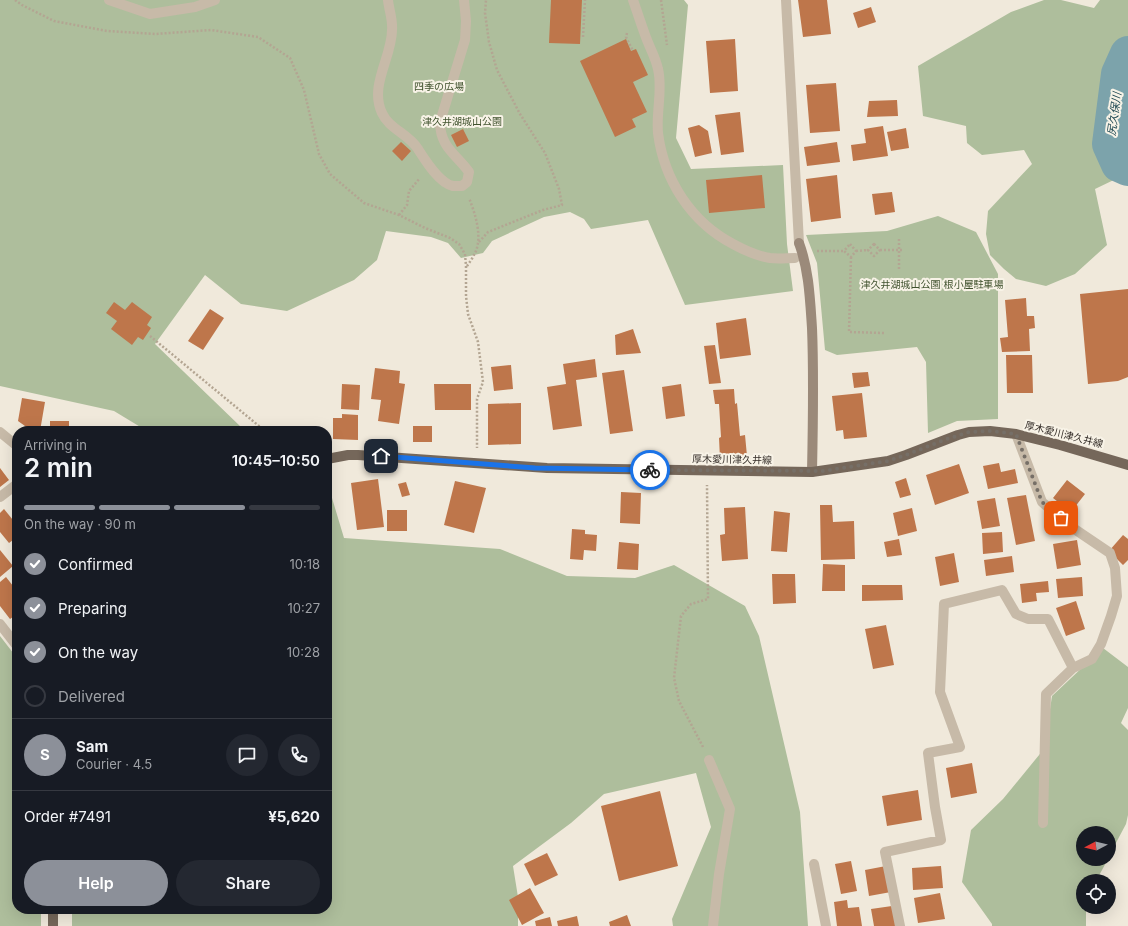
<!DOCTYPE html>
<meta charset="utf-8">
<style>
:root{--surface:#171b24;--page:#242831;--text:#f1f3f6;--muted:#9ea1a6;--line:#363941;--accent:#8c9099}
body{margin:0;font-family:Inter,"Noto Sans JP",sans-serif;background:var(--page);color:var(--text);height:100vh;display:flex;flex-direction:column;font-size:15px;white-space:nowrap}
*{box-sizing:border-box;margin:0}
p{font-size:13px;color:var(--muted)}
.icon{flex:none;width:22px;height:22px;fill:none;stroke:currentColor;stroke-width:2;stroke-linecap:round;stroke-linejoin:round}
.map{position:relative;flex:1;overflow:hidden}
.side{position:absolute;left:12px;top:426px;width:320px;height:488px;display:flex;flex-direction:column;background:var(--surface);border-radius:16px;box-shadow:0 4px 16px #0002}
.side>*{flex:none}
.needle{width:26px;rotate:263deg}
.buttons{position:absolute;left:1076px;top:826px;display:grid;gap:8px}
.buttons a{display:grid;place-items:center;width:40px;height:40px;border-radius:50%;background:var(--surface);box-shadow:0 4px 16px #0002;font-size:20px}
.pin{position:absolute;display:grid;place-items:center;width:34px;height:34px;color:#fff;margin:-17px;border-radius:8px;box-shadow:0 2px 6px #0006}
.courier{position:absolute;display:grid;place-items:center;width:40px;height:40px;margin:-20px;border:3px solid #1a73e8;border-radius:50%;background:#fff;color:#222;box-shadow:0 1px 5px #0007}
.headline em{font-style:normal;font-weight:600}
.headline div{display:flex;flex-direction:column-reverse}
.headline{display:flex;align-items:center;justify-content:space-between;height:68px;padding:0 12px}
h1{font-size:26px;font-weight:600;line-height:30px}
.bar{display:grid;grid-template-columns:repeat(4,1fr);gap:6px 4px;align-content:center;height:48px;padding:0 12px}
.bar i{height:5px;border-radius:3px;background:var(--line)}
.bar .current{background:var(--accent)}
.bar p{grid-column:span 4}
.line{display:flex;align-items:center;gap:10px;padding:0 12px;border-top:1px solid var(--line)}
.line div{flex:1}
.round{display:grid;place-items:center;flex:none;width:42px;height:42px;border-radius:21px;background:var(--page)}
ol{padding:0 12px;list-style:none}
li{display:flex;align-items:center;gap:12px;height:44px}
li p{margin-inline-start:auto}
li .icon{padding:4px;border-radius:50%;background:var(--accent);color:#fff;stroke-width:4}
li:last-child{color:var(--muted)}
li i{width:22px;height:22px;border:2px solid var(--line);border-radius:50%}
.primary-button{display:flex;gap:8px;margin-top:auto;padding:8px 12px}
.primary-button a{flex:1;height:46px;border-radius:24px;background:var(--accent);color:#fff;font-size:16px;font-weight:600;line-height:46px;text-align:center}
.primary-button a+a{background:var(--page);color:var(--text)}
.map>svg:first-child{display:block}
.green{fill:#aebe9c}
.lines{fill:none;stroke-linecap:round;stroke-linejoin:round}
.river{stroke:#7ca3ab;stroke-width:36}
.building{fill:#be764b}
.path{stroke:#b3a592;stroke-width:2.5;stroke-dasharray:2 2;stroke-linecap:butt}
.street{stroke:#c7baa8;stroke-width:10}
.secondary{stroke:#9b8a7a;stroke-width:10}
.primary{stroke:#75675a;stroke-width:10}
.done{stroke:#766f67;stroke-width:4;stroke-dasharray:0 7.2}
.route{stroke:#1a73e8;stroke-width:5}
.labels{text-anchor:middle;dominant-baseline:central;stroke-width:4;stroke-linejoin:round;paint-order:stroke}
.park-label{font-size:10px;fill:#3f512d;stroke:#f8f3e7}
.street-label{font-size:10px;fill:#342d28;stroke:#f8f3e7}
.water-label{font-size:11px;font-style:italic;fill:#204953;stroke:#f8f3e7}
</style>
<div class="map">
<svg width="1128" height="926" viewBox="0 0 1128 926">
<rect width="100%" height="100%" fill="#f0e9db"/>
<path class="green" d="M0 0H684L688 5 676 138 691 169 783 165 787 244 793 291 685 305 648 220 591 229 584 219 570 212 544 217 492 241 483 253 461 258 448 243 431 237 386 231 377 260 354 280 287 311 241 304 205 275 155 344 241 427 240 431H147L114 411 0 386Z
M1044 0H1061L1094 8 1100 0H1128V179L1122 176 1095 189 1107 245 1075 274 1046 286 1016 279 1004 269 990 255 986 234 988 211 1032 164 1024 150 982 155 967 143 966 126 923 116 918 66 1011 12Z
M938 216 976 232 998 274V419L957 421 928 433 926 362 917 347 837 355 825 350 817 263 806 235 887 231Z
M327 497 332 498 344 538 500 549 567 576 635 578 674 565 745 606 759 636 800 812 808 926H673L672 919 711 827 696 773 604 794 571 823 513 866 518 897V926H72V909H327Z
M0 636 17 658V909H41V926H0Z
M1103 648 1128 667V708L1121 723 1128 730V815L1126 824 1109 856V833H1083V859H1108L1096 881H1083V907H1086V926H992V924L962 882 971 830 1003 799 1044 749 1052 696Z"/>
<g class="lines">
<path class="river" d="M1128 54 1119 74 1110 144 1119 164 1128 168"/>
</g>
<path class="building" d="M551 0H582L580 44 549 43Z
M798 0H827L831 34 803 37Z
M871 7 876 22 858 28 853 13Z
M626 39 631 51 636 49 648 75 633 82 647 112 632 119 636 127 615 137 580 61Z
M735 39 738 91 710 93 706 41Z
M836 83 840 131 810 133 806 85Z
M897 100 898 116 867 117 869 101Z
M740 112 744 152 721 155 715 115Z
M699 125 708 131 712 153 695 157 688 128Z
M883 126 888 156 853 161 851 145 866 143 864 129Z
M906 128 909 148 891 151 887 132Z
M463 129 469 141 457 147 451 135Z
M401 142 411 151 402 161 392 151Z
M837 142 840 162 807 166 804 147Z
M762 175 765 208 709 213 706 180Z
M837 175 841 218 811 222 806 179Z
M892 192 895 212 875 215 872 194Z
M1128 289V377L1118 381 1088 384 1080 294Z
M1026 298 1027 316H1034L1035 328 1029 329 1030 351 1002 352 1000 338 1008 337 1005 300Z
M114 302 125 310 132 302 152 317 147 325 151 328 143 340 138 337 132 345 111 329 117 321 106 313Z
M210 309 224 318 203 350 188 341Z
M746 318 751 355 720 359 716 323Z
M633 329 641 353 616 355 615 335Z
M715 345 721 383 709 384 704 346Z
M1006 355H1032L1033 393H1007Z
M595 359 597 377 576 380 582 426 553 430 547 387 566 384 563 364Z
M511 365 513 389 494 391 491 367Z
M375 368 400 371 399 383 405 384 399 424 378 421 381 400 371 399Z
M624 370 633 431 610 434 602 373Z
M868 372 870 386 854 388 852 373Z
M342 384 360 385 359 410 341 409Z
M434 384H471V410H435Z
M681 384 685 416 666 419 662 387Z
M734 389 735 404 737 403 740 436 745 435 747 456 720 459 719 438 721 437 719 404H715L713 390Z
M862 393 867 437 844 439 843 430 836 431 832 396Z
M22 398 45 402 40 431H32L18 421Z
M521 403V444L488 445V404Z
M342 414 358 415V440L333 439V418H342Z
M50 421H69V431H50Z
M413 426H432V442H413Z
M999 463 1001 472 1015 469 1018 483 988 489 983 466Z
M959 464 969 493 935 505 926 475Z
M0 468 9 480 0 487Z
M906 478 911 495 900 498 895 482Z
M378 479 384 527 357 530 351 483Z
M1067 480 1085 494 1071 512 1053 498Z
M455 481 486 488 474 533 444 525Z
M406 482 410 495 402 497 398 484Z
M621 492 641 493 640 524 620 523Z
M1026 495 1035 541 1016 545 1007 498Z
M995 498 1000 526 982 529 977 501Z
M820 505H832L833 522 854 521 855 559 821 560Z
M745 507 748 559 722 561 720 535 725 534 724 508Z
M912 508 917 531 898 536 893 513Z
M4 509 17 525V537L9 543 0 532V513Z
M387 510H407V531H387Z
M774 511 790 513 787 552 771 551Z
M572 529 585 530V534L597 535 596 551 584 550 583 560 570 559Z
M1002 532 1003 552 983 554 982 533Z
M1123 535 1128 539V560L1123 565 1109 551Z
M899 539 902 555 887 557 884 542Z
M1077 540 1081 565 1057 569 1053 544Z
M619 542 639 544 638 570 617 569Z
M0 550 13 566 0 577Z
M954 553 959 582 940 586 935 557Z
M1012 556 1014 572 986 576 984 560Z
M823 564 845 565V591H822Z
M772 574H795L796 603 773 604Z
M6 577 17 591V614L10 619 0 606V582Z
M1082 577 1083 596 1058 598 1056 579Z
M1048 581 1049 592 1036 593 1037 601 1022 603 1020 584Z
M862 585H902L903 600 862 601Z
M1076 601 1085 629 1066 636 1056 608Z
M886 625 894 665 873 669 865 629Z
M972 763 977 793 951 798 946 768Z
M918 790 922 820 887 826 882 796Z
M660 791 678 866 619 881 601 806Z
M547 853 558 875 535 886 524 864Z
M851 861 857 891 841 894 835 864Z
M886 866 891 892 869 896 865 870Z
M941 866 943 888 913 890 912 868Z
M530 888 544 913 522 925 509 900Z
M940 893 945 919 918 923 914 898Z
M847 900 848 908 859 907 862 926H837L834 902Z
M892 906 896 926H874L871 909Z
M627 915 631 926H610L609 922Z
M577 916 579 926H558L557 921Z
M550 917 552 926H536L535 921Z"/>
<g class="lines">
<path class="path" d="M15 0 22 5 54 21 107 31 155 34 211 30 258 37 290 58 304 90 319 154 330 174 364 203 399 215 425 228 450 238 459 244 465 254 466 266V296L468 314 478 342 483 382 477 399V448
M661 0 667 45
M627 33 626 37 633 51
M583 37 585 0
M399 215 407 205 409 191 420 178
M899 239V269
M479 242 488 232 543 210 562 205 559 189 545 153 520 114 497 70 489 42 485 13 486 0
M850 244 856 251 851 257 844 251Z
M874 244 880 250 874 256 868 250Z
M880 250H904
M817 251H844
M856 251 868 250
M851 257 849 332 884 333
M467 266C470 262 473 257 475 253 483 237 475 213 469 198
M150 336 265 431
M703 747 679 701 674 678 681 616 691 604 708 599 707 485"/>
<path class="street" d="M109 0 150 14 195 7 215 0
M388 0C389 10 393 20 392 30 392 57 369 86 382 113 389 129 409 134 418 149 425 160 439 183 453 186 456 186 459 186 462 186L467 182 469 172C456 154 440 147 440 122L465 40 466 21 464 0
M633 0C638 14 642 27 647 40 651 50 656 59 658 69 663 90 656 111 658 133 664 180 691 222 733 244 744 250 757 256 770 258 778 259 787 258 795 258
M786 0 799 243
M0 432 17 446
M1016 434 1042 502 1070 526 1110 553 1115 568 1117 596 1111 616 1101 644 1092 659 1073 668 1046 694 1043 823
M0 497 17 484
M0 624 17 646
M709 760 730 809 719 874 713 926
M814 864 826 926
M900 926 885 852 941 840 935 807 928 753 960 747 940 692 944 604 1002 590 1016 614 1028 619H1048L1073 668"/>
<path class="secondary" d="M799 243C809 270 810 299 812 328 814 376 813 424 812 472"/>
<path class="primary" d="M327 459 348 455H358L547 468 812 472 888 461 906 455 958 435 969 432 990 431 1016 434 1060 445 1128 465
M53 926V909"/>
</g>
<g class="lines">
<path class="done" d="M650 470 823 471 888 461 906 455 944 440 969 432 990 431 1016 434 1042 502 1061 518"/>
<path class="route" d="M381 456 535 468 650 470"/>
</g>
<g class="labels">
<g class="park-label">
<text x="439" y="86">四季の広場</text>
<text x="462" y="121">津久井湖城山公園</text>
<text x="932" y="284">津久井湖城山公園 根小屋駐車場</text>
</g>
<g class="street-label">
<text transform="translate(1064 434) rotate(14)">厚木愛川津久井線</text>
<text transform="translate(732 459) rotate(1)">厚木愛川津久井線</text>
</g>
<g class="water-label">
<text transform="translate(1114 114) rotate(-82)">尻久保川</text>
</g>
</g>
</svg>
<div class="buttons">
<a><svg class="needle" viewBox="-14 -14 28 28"><path d="M0-13l5 13h-10z" fill="#e53935"/><path d="M0 13l5-13h-10z" fill="#9ea1a6"/></svg></a>
<a><svg class="icon" aria-label="locate" viewBox="0 0 24 24"><circle cx="12" cy="12" r="6"/><path d="M12 2v4M12 18v4M2 12h4M18 12h4"/></svg></a>
</div>
<div class="pin" style="left:1061px;top:518px;background:#ea580c"><svg class="icon" aria-label="bag" viewBox="0 0 24 24"><path d="M5 8h14l-1 12H6zM9 8a3 3 0 0 1 6 0"/></svg></div>
<div class="pin" style="left:381px;top:456px;background:#1f2937"><svg class="icon" aria-label="home" viewBox="0 0 24 24"><path d="M3 11l9-7 9 7M6 9v11h12V9"/></svg></div>
<div class="courier" style="left:650px;top:470px"><svg class="icon" aria-label="bike" viewBox="0 0 24 24"><circle cx="6" cy="16" r="4"/><circle cx="18" cy="16" r="4"/><path d="M6 16l4-8h5l3 8M10 8l3 8H6M13 5h3"/></svg></div>
<section class="side">
<div class="headline"><div><h1>2 min</h1><p>Arriving in</p></div><em>10:45–10:50</em></div>
<div class="bar"><i class="current"></i><i class="current"></i><i class="current"></i><i></i><p>On the way · 90 m</p></div>
<ol>
<li><svg class="icon" aria-label="check" viewBox="0 0 24 24"><path d="M5 12l5 5 9-10"/></svg>Confirmed<p>10:18</p></li>
<li><svg class="icon" aria-label="check" viewBox="0 0 24 24"><path d="M5 12l5 5 9-10"/></svg>Preparing<p>10:27</p></li>
<li><svg class="icon" aria-label="check" viewBox="0 0 24 24"><path d="M5 12l5 5 9-10"/></svg>On the way<p>10:28</p></li>
<li><i></i>Delivered</li>
</ol>
<div class="line" style="height:72px"><b class="round" style="background:var(--accent);color:#fff">S</b><div><b>Sam</b><p>Courier · 4.5</p></div><a class="round"><svg class="icon" aria-label="chat" viewBox="0 0 24 24"><path d="M4 5h16v11H9l-5 4z"/></svg></a><a class="round"><svg class="icon" aria-label="phone" viewBox="0 0 24 24"><path d="M5 4h4l2 5-3 2q2 4 5 5l2-3 5 2v4C11 20 4 13 5 4z"/></svg></a></div>
<div class="line" style="height:52px"><div>Order #7491</div><b>¥5,620</b></div>
<div class="primary-button"><a>Help</a><a>Share</a></div>
</section>
</div>
